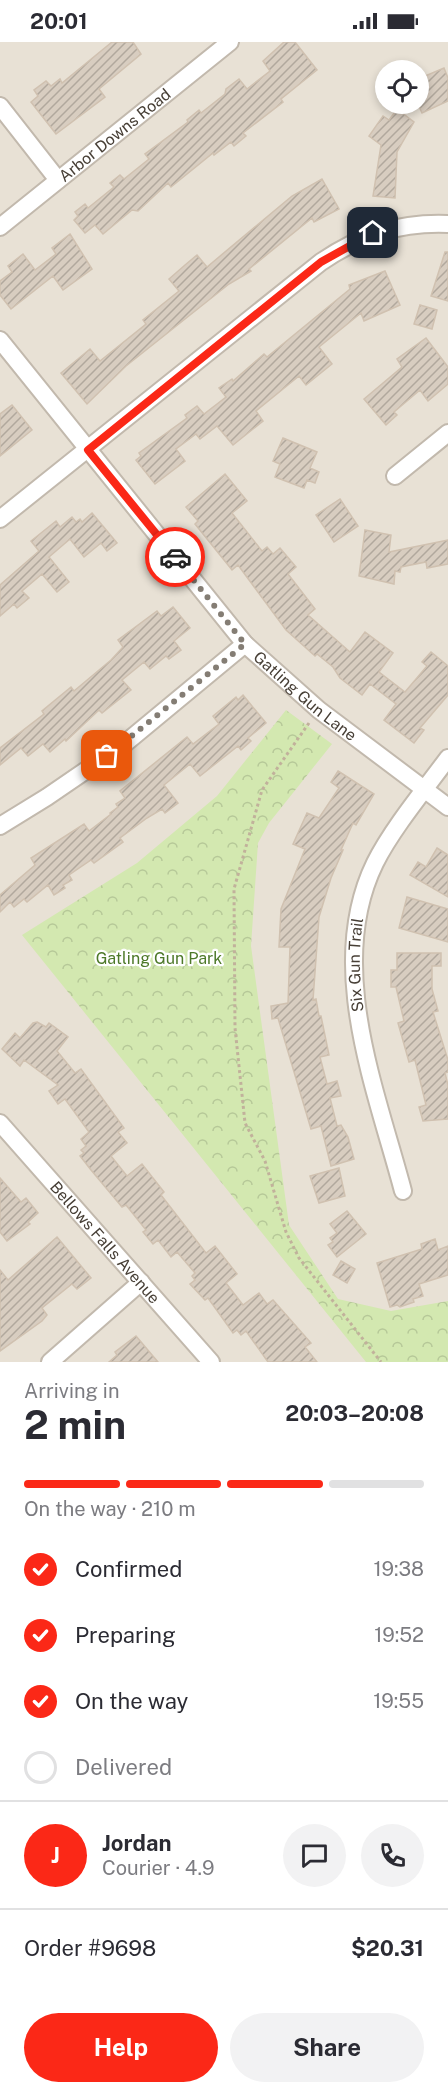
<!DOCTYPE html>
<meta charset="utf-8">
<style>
:root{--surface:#fff;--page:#f2f2f3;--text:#2b2b33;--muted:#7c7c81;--line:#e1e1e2;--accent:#fb2817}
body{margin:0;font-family:"Public Sans",sans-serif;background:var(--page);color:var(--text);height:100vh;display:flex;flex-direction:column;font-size:22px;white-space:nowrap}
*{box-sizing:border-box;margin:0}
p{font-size:20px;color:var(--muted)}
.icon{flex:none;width:33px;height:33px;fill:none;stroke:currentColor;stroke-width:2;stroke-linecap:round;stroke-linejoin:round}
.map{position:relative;height:1320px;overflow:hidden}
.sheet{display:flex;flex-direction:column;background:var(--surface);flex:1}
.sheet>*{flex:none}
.tools{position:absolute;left:375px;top:18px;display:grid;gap:12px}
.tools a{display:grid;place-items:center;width:54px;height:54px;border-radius:50%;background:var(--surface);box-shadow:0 3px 9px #0003;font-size:30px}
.pin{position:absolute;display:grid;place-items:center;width:51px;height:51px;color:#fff;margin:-26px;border-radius:12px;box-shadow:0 3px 9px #0006}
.courier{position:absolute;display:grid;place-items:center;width:60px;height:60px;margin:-30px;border:4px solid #fb2817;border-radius:50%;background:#fff;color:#222;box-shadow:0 2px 8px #0007}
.headline em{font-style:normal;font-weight:700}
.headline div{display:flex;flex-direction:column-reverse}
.headline{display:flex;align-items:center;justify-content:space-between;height:102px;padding:0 24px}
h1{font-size:39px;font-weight:700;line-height:45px}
.bar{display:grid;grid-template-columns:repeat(4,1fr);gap:9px 6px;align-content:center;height:72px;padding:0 24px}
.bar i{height:8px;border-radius:4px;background:var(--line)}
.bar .active{background:var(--accent)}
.bar p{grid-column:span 4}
.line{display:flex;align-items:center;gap:15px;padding:0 24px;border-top:2px solid var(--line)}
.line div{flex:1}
.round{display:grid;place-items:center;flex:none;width:63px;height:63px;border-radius:32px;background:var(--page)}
ol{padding:0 24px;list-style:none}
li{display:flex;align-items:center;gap:18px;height:66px}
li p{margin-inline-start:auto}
li .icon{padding:6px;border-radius:50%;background:var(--accent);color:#fff;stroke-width:4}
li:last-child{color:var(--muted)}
li i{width:33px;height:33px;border:3px solid var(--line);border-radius:50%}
.action{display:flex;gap:12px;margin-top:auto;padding:12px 24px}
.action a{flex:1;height:69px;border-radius:36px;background:var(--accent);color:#fff;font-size:24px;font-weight:700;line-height:69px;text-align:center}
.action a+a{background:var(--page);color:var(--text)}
.status{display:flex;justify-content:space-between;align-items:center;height:42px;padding:0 30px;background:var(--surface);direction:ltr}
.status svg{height:16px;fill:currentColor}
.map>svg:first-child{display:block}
.residential{fill:#e8e1d5;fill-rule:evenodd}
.park{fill:url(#park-crowns)}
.building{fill:url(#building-hatch);stroke:#d0c1b0;stroke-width:1.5}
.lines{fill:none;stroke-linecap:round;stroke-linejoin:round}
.street-casing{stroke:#c2b9ad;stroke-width:20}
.path{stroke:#c1b19b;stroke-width:3;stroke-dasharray:3 3;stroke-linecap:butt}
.street{stroke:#fff;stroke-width:16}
.done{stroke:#847d74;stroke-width:6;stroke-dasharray:0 10.8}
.route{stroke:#fb2817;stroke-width:8}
.labels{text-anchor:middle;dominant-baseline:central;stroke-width:4.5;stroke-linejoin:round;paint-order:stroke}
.street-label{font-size:16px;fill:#473f36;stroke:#fff}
.park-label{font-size:16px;fill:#4d7929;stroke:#fff}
</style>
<div class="status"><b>20:01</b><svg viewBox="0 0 49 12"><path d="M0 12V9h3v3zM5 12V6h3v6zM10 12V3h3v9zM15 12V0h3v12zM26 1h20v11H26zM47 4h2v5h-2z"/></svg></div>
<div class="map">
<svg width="448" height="1320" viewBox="0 0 448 1320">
<defs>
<pattern id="park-crowns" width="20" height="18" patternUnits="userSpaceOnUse" patternTransform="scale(1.5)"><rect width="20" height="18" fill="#d3e8b0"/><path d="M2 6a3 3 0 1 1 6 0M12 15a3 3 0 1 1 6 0" fill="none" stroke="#b6c898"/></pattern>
<pattern id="building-hatch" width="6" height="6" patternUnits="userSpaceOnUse" patternTransform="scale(1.5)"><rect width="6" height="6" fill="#d8cdc0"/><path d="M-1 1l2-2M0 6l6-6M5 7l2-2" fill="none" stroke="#b1a89d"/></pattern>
</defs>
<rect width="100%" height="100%" fill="#f4efe7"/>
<path class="residential" d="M0 0H448V1320H0ZM386 28H418V62H386Z"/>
<path class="park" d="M286 668 332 702 269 781 258 801 251 904 289 1183 338 1257 391 1269 448 1259V1320H366L22 893 137 821 217 754Z"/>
<path class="building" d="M112 0H133L141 12 99 47 105 55 56 92 31 60 38 54 34 48 46 39 51 44 60 37 62 41Z
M284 0H295L317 28 281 57 283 60 243 91 246 94 234 104 231 100 214 113 213 111 171 145 168 141 138 169 132 168 103 192 95 183 85 191 74 178 78 174 75 170 85 162 88 166 114 145 110 141 120 133 124 137 149 117 145 112 188 80 187 78 199 68 201 71 225 52 226 47 239 37 247 47 270 29 263 19Z
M444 26 448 36V59L422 71 418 62V37Z
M397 67 414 80 397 110 395 156 373 154 381 103 369 94 383 74 389 78Z
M322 137 339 167 314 180 312 176 249 227 251 229 229 242 126 324 87 362 61 331 90 307 100 319 146 282 143 278 179 249 169 237 185 223 197 213 207 225 292 154Z
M70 192 92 227 63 248 53 234 11 267 0 253V239L12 230 8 224 23 212 35 228 56 212 52 206Z
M445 210H448V259L431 254Z
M385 229 400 263 364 279 361 271 319 305 332 322 306 343 299 334 256 369 263 379 233 403 217 384 200 397 196 392 176 407 185 419 155 442 136 418 141 414 139 411 187 376 185 373 197 364 204 372 226 355 219 346 232 337 233 339 264 312 267 315 350 247 349 243Z
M420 263 437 268 432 287 414 282Z
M426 296 448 325V342L428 359 420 348 394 370 397 373 386 383 364 357 402 325 397 317Z
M12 363 32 388 0 414V372Z
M283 396 317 410 310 426 319 430 315 441 307 438 304 446 275 435 280 422 273 419Z
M225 432 247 459 232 471 262 509 267 505 273 512 280 506 296 525 288 532 315 567 308 573 350 610 365 590 393 611 379 630 405 650 427 624 422 620 431 610 448 624V653L420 686 424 688 414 701 384 678 396 662 370 642 362 653 340 636 333 625 317 612 315 614 286 588 238 523 232 528 195 482 198 479 186 465Z
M340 457 358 484 334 500 316 473Z
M92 471 117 501 107 509 101 501 84 515 70 497 49 515 69 540 57 550 42 532 22 549 29 556 17 566 14 562 0 574V543L39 509 31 499 56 479 60 485 72 475 76 480 80 477 82 480Z
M365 488 391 493 389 510 448 498V522L427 526 426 520 401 525 400 530 395 529 394 542 359 534Z
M173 565 190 586 174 599 181 608 169 617 166 614 150 627 144 620 122 638 131 648 102 671 99 668 66 699 65 697 50 710 43 702 28 714 21 706 0 723V706L44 672 42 669 71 645 74 649 111 618 123 605 118 598 157 569 161 574Z
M243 653 266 681 248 696 251 699 241 708 238 704 200 734 190 722 164 743 178 761 165 771 162 767 147 776 120 796 123 800 94 821 91 818 69 833 72 838 63 843 65 846 54 853 48 843 27 860 24 857 14 865 10 860 0 870V853L35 823 31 816 84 782 89 789 111 772 110 771 118 765 116 762 125 756 120 749 187 695 193 702 219 682 213 674 236 655 238 658Z
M338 729 374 752 356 783 353 781 341 808H343L331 836 319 875 313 958 316 957 319 974H321L329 1013 320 1015 327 1042 337 1039 341 1054 330 1056 337 1084 341 1083 348 1095 354 1117 331 1124 321 1084 311 1087 278 976 272 977 271 964 288 961 290 905H279L281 867 305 807 293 802 307 771 319 776 339 746 331 740Z
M437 806 448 813V855L410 833 418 820 426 825Z
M407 855 448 867V900L399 886Z
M397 911H441V924H432V947L438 969 433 970 448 1018V1030L445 1031 448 1043V1077L423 1079 419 1065 426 1063 415 1018 409 1020 398 981 404 979 396 945H391V928H397Z
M37 980 46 985 49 981 68 995 57 1009 75 1031 81 1027 124 1086 118 1090 127 1101 111 1114 127 1134 142 1122 164 1150 161 1153 206 1211 215 1204 237 1232 226 1241 243 1263 259 1251 267 1262 273 1258 311 1301 305 1305 317 1320H268L246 1289 241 1293 237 1288 233 1291 208 1256 205 1258 190 1242 195 1238 192 1234 195 1231 177 1210 171 1215 158 1198 153 1202 143 1190 146 1188 126 1163 122 1165 91 1128 80 1114 84 1111 81 1108 86 1104 81 1097 89 1090 65 1057 58 1062 49 1049 58 1043 24 1018 20 1024 2 1007 15 991 20 996 33 981Z
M339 1126 345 1154 319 1161 310 1134Z
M0 1136 21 1160 26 1156 38 1171 28 1180 30 1182 7 1199 0 1190Z
M347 1169 366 1192 337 1215 328 1203 333 1200 330 1196 337 1191 330 1182Z
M57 1195 91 1236 77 1247 72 1242 42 1266 47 1273 42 1279 0 1309V1228L8 1238Z
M435 1197 438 1208 448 1204V1233L419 1242 423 1254 413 1257 414 1260 400 1265 397 1263 390 1265 377 1221 422 1207 421 1202Z
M341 1219 355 1227 347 1241 333 1233Z
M136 1294 158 1320H109L117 1313 115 1310Z"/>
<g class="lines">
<g class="street-casing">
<g id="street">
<path d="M0 64 58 138"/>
<path id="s1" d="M0 185 230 0"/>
<path id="s2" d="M0 298 245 602 319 668 448 765"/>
<path d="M395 434 448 391"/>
<path d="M0 477 321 220C361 193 399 180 448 182"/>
<path d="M0 784 47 755 123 703 245 602"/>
<path id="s3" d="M0 1081 211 1320"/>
<path id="s4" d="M403 1149C376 1047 325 923 375 821 392 787 425 747 448 716"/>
<path d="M50 1320 141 1240"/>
</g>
</g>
<path class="path" d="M309 681 262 748 234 847 235 986 245 1081 265 1119 286 1190 299 1216 381 1320"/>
<use href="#street" class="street"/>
</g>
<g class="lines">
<path class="done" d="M107 714 245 602 175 515"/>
<path class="route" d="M175 515 88 408 321 220 373 191"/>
</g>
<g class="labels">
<g class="street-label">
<text stroke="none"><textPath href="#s1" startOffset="147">Arbor Downs Road</textPath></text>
<text stroke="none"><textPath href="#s2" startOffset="470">Gatling Gun Lane</textPath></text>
<text stroke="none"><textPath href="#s4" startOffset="232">Six Gun Trail</textPath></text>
<text stroke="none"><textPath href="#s3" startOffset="159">Bellows Falls Avenue</textPath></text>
</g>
<g class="park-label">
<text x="159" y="916">Gatling Gun Park</text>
</g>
</g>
</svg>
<div class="tools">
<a><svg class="icon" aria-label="locate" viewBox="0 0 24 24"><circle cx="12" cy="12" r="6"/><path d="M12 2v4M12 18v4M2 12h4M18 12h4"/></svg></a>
</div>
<div class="pin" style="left:107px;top:714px;background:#ea580c"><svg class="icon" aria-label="bag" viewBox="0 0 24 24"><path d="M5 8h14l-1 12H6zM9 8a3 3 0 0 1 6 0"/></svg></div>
<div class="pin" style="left:373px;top:191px;background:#1f2937"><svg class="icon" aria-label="home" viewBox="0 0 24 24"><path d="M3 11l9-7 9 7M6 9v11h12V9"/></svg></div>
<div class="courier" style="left:175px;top:515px"><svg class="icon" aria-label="car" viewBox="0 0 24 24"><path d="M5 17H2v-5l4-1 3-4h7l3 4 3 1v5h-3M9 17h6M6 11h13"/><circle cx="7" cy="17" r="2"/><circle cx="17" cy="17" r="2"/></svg></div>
</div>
<section class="sheet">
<div class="headline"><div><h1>2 min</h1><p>Arriving in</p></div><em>20:03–20:08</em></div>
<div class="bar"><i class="active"></i><i class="active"></i><i class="active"></i><i></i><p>On the way · 210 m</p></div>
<ol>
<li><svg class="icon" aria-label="check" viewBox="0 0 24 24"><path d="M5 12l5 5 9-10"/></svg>Confirmed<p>19:38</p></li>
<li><svg class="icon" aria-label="check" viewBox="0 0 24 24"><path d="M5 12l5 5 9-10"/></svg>Preparing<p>19:52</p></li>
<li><svg class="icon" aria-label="check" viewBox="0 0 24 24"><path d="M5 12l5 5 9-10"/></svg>On the way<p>19:55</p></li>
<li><i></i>Delivered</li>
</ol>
<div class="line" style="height:108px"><b class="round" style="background:var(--accent);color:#fff">J</b><div><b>Jordan</b><p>Courier · 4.9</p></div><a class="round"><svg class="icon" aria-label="chat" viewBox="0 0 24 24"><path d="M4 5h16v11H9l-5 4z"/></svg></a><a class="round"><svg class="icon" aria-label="phone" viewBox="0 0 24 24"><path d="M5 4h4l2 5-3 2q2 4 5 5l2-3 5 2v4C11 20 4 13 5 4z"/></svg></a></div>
<div class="line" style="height:78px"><div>Order #9698</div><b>$20.31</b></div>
<div class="action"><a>Help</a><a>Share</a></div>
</section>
